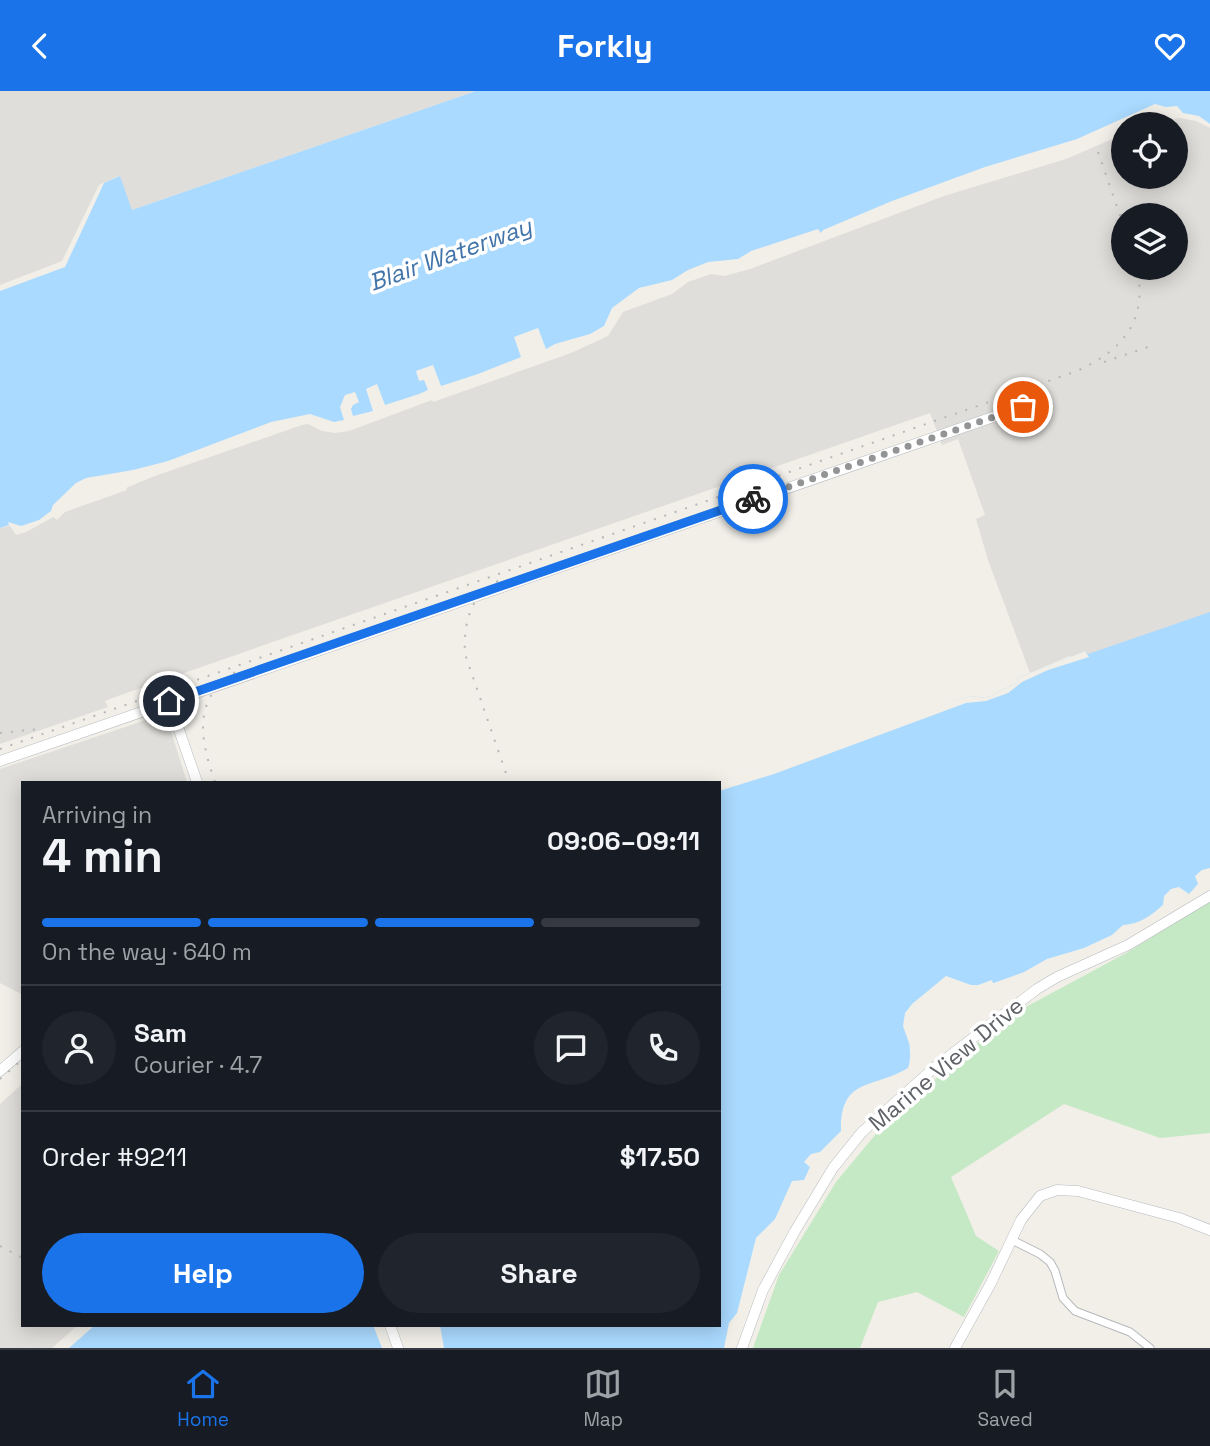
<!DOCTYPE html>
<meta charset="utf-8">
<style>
:root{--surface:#171b24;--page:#20242c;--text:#f1f3f6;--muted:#9ea1a6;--line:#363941;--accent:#1a73e8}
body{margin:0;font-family:"Space Grotesk",sans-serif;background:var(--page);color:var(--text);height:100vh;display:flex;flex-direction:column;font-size:26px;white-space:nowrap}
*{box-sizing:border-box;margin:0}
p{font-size:23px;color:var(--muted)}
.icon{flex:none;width:38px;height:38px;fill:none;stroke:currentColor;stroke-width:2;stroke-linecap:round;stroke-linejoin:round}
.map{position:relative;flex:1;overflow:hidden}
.sheet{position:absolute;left:21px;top:690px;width:700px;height:546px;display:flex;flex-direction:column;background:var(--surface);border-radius:0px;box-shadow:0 4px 18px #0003}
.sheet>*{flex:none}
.tools{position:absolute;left:1111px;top:21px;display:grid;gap:14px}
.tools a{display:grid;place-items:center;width:77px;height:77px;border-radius:50%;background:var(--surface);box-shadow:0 4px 18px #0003;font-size:35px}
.pin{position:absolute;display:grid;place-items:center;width:60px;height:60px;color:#fff;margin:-30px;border:4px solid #fff;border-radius:50%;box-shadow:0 2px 7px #0007}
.courier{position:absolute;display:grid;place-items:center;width:70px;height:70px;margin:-35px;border:5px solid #1a73e8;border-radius:50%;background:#fff;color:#222;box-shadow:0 2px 9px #0007}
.summary em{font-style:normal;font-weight:600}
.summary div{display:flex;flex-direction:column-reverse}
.summary{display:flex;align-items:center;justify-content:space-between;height:119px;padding:0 21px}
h1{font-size:46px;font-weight:600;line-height:52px}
.bar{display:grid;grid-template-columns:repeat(4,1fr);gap:10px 7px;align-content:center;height:84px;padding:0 21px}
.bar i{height:9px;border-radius:5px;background:var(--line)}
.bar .current{background:var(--accent)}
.bar p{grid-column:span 4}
.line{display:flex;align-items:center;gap:18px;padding:0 21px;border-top:2px solid var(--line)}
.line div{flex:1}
.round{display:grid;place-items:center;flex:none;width:74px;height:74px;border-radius:37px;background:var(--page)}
.button{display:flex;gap:14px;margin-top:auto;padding:14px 21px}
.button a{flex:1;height:80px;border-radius:42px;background:var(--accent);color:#fff;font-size:28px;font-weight:600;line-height:80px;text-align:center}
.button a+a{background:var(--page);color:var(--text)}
header{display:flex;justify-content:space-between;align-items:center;height:91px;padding:0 21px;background:var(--accent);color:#fff;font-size:32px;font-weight:600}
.tabs{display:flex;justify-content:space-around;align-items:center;height:98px;border-top:2px solid var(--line);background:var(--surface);font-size:19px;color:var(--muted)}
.tabs a{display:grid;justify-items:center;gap:4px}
.tabs .current{color:var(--accent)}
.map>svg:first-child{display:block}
.industrial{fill:#e0deda;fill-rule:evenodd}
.green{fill:#c5e8c5}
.water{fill:#aadaff}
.pier{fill:#f1efe8}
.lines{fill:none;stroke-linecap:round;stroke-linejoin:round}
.street-casing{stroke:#b5b8bc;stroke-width:9}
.secondary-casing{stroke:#b6babf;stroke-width:11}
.street{stroke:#fff;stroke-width:7}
.secondary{stroke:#fff;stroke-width:10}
.rail{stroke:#b6b7b8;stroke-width:2;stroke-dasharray:2 9;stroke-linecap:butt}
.done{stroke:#929495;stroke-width:7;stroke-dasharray:0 12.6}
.route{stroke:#1a73e8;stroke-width:9}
.labels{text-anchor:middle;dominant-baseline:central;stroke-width:7;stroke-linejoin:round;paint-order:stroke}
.street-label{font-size:23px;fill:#5f6368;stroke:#fff}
.water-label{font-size:24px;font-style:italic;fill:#4174aa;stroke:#fff}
</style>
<header><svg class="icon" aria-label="back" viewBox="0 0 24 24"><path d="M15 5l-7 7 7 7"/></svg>Forkly<svg class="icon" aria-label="heart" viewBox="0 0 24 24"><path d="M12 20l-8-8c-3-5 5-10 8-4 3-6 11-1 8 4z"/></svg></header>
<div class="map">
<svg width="1210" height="1257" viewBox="0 0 1210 1257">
<rect width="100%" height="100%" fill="#f1efe8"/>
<path class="industrial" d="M0 0H476L132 119 119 85 99 94 62 170 0 194Z
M1180 24 1210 33V541L1094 580 1069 565 1030 582 988 469 976 428 985 424 958 348 942 354 930 322 118 605 105 610 108 616 0 653V437L52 425 57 429 65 421 127 399 126 397 154 385 620 218 686 188 1123 39 1124 86H1176V33H1138ZM1124 124H1176V177H1124Z
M155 626 162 628 169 634 187 691H23V904L0 892V678Z
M23 992V1234H84L56 1257H0V1013Z"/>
<path class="green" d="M1210 810V1042L1160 1047 1064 1013 951 1086 976 1145 999 1160 964 1226 917 1201 878 1211 860 1257H753L779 1184 836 1091 890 1026 1011 924 1128 861Z"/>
<path class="water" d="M476 0H1210V33L1180 24 1124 33 1058 67 710 179 620 218 609 241 344 338 312 330 99 397 52 425 14 441 9 434 0 437V200L65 176 104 92 120 85 132 119Z
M1210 521V777L1202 779 1195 785 1198 793 1189 803 1179 796 1171 798 1164 805 1163 814C1150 825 1140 833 1123 834L1112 844 1084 857 1047 868 1024 881 977 898 941 891C932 900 920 908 912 918 901 932 915 957 908 977 873 998 840 986 841 1040L820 1061 811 1063 804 1071 810 1076 804 1089 792 1090 775 1128 756 1147 737 1222 729 1232 724 1257H444L440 1234H719L718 691 970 605 987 607 1018 591 1017 587 1085 560 1088 563Z
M83 1234H373L382 1257H56Z"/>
<path class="pier" d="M1155 13 1166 16 1177 15 1183 22 1199 25 1210 33V37L1196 30 1180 27 1148 33H1124V43L1066 68 944 105 750 178 724 185 711 183 688 191 672 203 623 221 608 245 571 262 433 311 432 309 349 340 335 342 322 340 308 333 302 334 126 395 101 400 26 441 16 444 9 434 8 431 21 435 39 429 51 420 53 414 76 392 86 387 133 379 168 370 271 331 310 323 334 331 344 329 340 316 345 304 355 301 359 311 353 314 351 318 353 325 373 320 366 298 377 293 385 314 419 303 428 299 424 289 419 290 416 280 433 274 441 295 478 283 521 266 514 246 538 237 546 258 555 253 590 243 604 235 612 217 639 197 672 189 688 179 708 171 738 168 751 160 818 138 821 142 823 139 892 110 985 76 1077 48Z
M1085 560 1089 566 1048 579 1022 591 1008 602 986 610 966 612 774 683 719 700 718 691 723 689 884 633 970 605 987 607 1018 591 1017 587Z
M946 885 971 894H978L992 889 994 895 977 901 962 899 949 894 942 895 914 921 910 931 914 960 909 952 903 935 905 922 912 913Z
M78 1234H95L69 1257H52Z"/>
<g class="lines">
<g class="street-casing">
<path id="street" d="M1012 1149 1040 1163 1050 1171 1055 1180 1063 1207 1075 1220 1130 1241 1150 1257"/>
</g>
<g class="secondary-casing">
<path id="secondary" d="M169 610 197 691
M0 670 1022 316
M0 980 23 960
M390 1234 398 1257
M742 1257 763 1199 795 1140 833 1077 862 1041 935 976 1037 898 1057 886 1128 854 1210 805
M955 1257 991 1192 1021 1129 1040 1105 1057 1099 1078 1100 1179 1127 1210 1139"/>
</g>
<use href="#street" class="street"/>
<use href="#secondary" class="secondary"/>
<path class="rail" d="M1098 61 1124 136
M1104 271 1154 254
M498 490C470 503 463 535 465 563L509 691
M0 642 39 638
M0 658 1077 280C1123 259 1148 230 1137 177
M215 691C200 648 191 606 239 579
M0 988 23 968
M0 1155 23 1167"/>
</g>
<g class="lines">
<path class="done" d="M753 408 1023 316"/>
<path class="route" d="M169 610 753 408"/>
</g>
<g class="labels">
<g class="street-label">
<text transform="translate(946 973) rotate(-40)">Marine View Drive</text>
</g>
<g class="water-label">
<text transform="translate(450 163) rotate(-20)">Blair Waterway</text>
</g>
</g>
</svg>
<div class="tools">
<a><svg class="icon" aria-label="locate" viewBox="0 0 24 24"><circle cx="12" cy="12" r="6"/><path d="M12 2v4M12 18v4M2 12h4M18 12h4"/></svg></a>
<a><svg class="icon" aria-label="layers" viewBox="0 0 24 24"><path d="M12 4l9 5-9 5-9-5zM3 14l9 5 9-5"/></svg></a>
</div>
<div class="pin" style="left:1023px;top:316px;background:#ea580c"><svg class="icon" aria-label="bag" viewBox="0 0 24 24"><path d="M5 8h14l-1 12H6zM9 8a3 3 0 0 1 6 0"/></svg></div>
<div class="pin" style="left:169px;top:610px;background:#1f2937"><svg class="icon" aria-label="home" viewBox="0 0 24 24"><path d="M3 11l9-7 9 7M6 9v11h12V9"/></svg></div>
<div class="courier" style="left:753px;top:408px"><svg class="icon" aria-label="bike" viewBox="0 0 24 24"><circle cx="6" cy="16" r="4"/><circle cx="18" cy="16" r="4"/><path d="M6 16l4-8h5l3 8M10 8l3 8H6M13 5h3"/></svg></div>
<section class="sheet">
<div class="summary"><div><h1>4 min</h1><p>Arriving in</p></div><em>09:06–09:11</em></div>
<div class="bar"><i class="current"></i><i class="current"></i><i class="current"></i><i></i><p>On the way · 640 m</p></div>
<div class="line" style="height:126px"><a class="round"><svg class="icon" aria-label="person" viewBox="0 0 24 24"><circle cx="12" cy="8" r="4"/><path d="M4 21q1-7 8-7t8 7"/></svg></a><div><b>Sam</b><p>Courier · 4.7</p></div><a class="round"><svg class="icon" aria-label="chat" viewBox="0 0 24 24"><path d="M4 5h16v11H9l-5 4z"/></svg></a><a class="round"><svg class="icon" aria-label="phone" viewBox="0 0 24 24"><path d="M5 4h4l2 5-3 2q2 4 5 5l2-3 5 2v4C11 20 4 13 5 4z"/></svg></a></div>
<div class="line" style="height:91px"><div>Order #9211</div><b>$17.50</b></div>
<div class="button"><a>Help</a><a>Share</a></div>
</section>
</div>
<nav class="tabs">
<a class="current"><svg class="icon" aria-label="home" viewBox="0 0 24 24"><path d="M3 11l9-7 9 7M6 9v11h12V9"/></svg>Home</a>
<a><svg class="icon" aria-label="map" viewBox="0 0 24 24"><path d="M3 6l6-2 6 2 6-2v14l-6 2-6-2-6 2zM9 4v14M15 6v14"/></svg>Map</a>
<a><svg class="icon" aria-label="saved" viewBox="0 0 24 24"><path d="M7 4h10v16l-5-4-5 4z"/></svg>Saved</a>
</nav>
